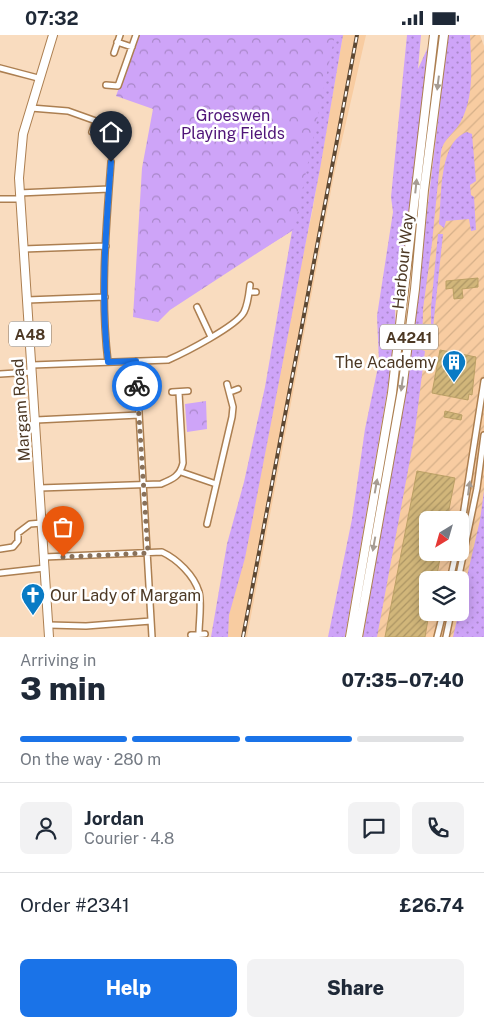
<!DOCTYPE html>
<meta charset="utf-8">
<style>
:root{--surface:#fff;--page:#f2f2f3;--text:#1f2937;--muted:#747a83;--line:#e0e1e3;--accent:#1a73e8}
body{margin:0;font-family:"Public Sans",sans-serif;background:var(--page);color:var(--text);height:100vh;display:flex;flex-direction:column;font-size:19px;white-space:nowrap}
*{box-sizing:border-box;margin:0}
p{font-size:16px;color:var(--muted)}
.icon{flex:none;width:28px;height:28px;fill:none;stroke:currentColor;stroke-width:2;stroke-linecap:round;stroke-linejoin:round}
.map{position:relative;height:602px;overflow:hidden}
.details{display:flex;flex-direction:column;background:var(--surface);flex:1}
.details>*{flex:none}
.needle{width:32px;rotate:217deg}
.fabs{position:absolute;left:419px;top:476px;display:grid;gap:10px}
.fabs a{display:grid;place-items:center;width:50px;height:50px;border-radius:8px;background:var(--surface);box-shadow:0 2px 12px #0003;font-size:25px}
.pin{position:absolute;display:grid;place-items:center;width:42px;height:42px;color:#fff;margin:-51px -21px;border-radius:50% 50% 50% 0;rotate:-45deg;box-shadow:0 0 5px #0007}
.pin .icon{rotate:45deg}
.courier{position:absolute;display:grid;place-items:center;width:50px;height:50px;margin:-25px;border:4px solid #1a73e8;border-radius:50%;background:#fff;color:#222;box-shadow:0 1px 6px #0007}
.head em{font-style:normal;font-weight:800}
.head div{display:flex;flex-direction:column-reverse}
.head{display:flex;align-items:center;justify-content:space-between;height:85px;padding:0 20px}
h1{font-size:32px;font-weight:800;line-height:38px}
.bar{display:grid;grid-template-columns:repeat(4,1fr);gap:8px 5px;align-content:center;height:60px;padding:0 20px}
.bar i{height:6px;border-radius:4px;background:var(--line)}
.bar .on{background:var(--accent)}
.bar p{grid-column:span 4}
.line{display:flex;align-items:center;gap:12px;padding:0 20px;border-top:1px solid var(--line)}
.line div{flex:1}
.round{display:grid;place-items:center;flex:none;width:52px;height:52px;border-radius:8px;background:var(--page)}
.action{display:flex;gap:10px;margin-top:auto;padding:10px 20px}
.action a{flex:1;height:58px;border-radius:8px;background:var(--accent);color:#fff;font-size:20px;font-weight:800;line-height:58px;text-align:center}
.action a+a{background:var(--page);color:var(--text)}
.status{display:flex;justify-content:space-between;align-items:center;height:35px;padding:0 25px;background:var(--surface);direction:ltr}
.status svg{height:14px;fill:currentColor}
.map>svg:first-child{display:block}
.built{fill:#f8cca1}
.industrial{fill:url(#industrial-furrows);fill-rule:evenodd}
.grass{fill:url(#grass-dots)}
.park{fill:url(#park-crowns)}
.building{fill:url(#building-hatch);stroke:#bba065}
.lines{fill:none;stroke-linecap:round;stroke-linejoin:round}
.minor-casing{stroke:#ac7f51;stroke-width:8}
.primary-casing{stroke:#ac7f51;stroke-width:10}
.minor{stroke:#fff;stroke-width:5}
.primary{stroke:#fff;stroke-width:8}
.rail-casing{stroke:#5e4934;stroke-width:4}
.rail{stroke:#fff;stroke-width:2;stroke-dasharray:5.5;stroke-linecap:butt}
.oneway{fill:#a69c92}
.done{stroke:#89715a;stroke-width:5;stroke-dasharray:0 9}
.route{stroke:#1a73e8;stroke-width:6}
.labels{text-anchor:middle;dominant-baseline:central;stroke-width:5;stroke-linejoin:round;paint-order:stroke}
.shield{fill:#fff;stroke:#827466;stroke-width:1}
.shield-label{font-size:15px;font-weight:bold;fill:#4c3824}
.park-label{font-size:16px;fill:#4f1478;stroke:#fff}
.street-label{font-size:16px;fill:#4c3824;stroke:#fff}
.poi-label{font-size:16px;fill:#4c3824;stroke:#fff;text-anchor:end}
</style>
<div class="status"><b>07:32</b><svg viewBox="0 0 49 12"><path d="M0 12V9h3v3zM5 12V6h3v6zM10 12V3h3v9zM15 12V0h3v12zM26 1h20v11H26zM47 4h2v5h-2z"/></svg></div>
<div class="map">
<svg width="484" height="602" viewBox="0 0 484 602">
<defs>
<pattern id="industrial-furrows" width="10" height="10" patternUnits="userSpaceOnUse" patternTransform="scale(1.25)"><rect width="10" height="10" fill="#f8cca1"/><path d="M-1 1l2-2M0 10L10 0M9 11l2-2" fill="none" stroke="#d6b08a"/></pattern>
<pattern id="grass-dots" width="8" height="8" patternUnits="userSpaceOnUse" patternTransform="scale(1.25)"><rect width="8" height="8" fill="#cea4f8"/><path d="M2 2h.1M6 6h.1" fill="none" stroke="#a987c9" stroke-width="1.8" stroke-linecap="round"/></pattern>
<pattern id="park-crowns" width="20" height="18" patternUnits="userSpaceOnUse" patternTransform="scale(1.25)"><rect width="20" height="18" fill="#cea4f8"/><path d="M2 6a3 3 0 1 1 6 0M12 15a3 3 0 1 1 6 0" fill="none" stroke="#a987c9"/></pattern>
<pattern id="building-hatch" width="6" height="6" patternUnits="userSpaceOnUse" patternTransform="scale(1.25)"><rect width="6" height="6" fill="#d1b67a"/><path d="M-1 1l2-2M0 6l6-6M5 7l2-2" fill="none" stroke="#ac9564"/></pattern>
</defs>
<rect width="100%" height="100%" fill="#f9dcbf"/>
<path class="built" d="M343 0H366L334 140 247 602H222L312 178Z"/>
<path class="industrial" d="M459 0H480L484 11V602H363L396 416ZM428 485H460V518H428ZM428 545H460V578H428Z"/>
<path class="grass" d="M322 0H343L320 134 245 523 229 580 228 602H211L227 509 244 447 265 352 292 196 260 216Z
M407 0H421L418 34 428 12 400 264 395 274 396 300 392 328 345 602H328L352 484 365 394 379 327 377 281 393 177 391 162Z
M448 0H470C471 29 475 62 460 88 454 99 443 104 441 117L432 208 423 274 422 315 425 316 414 403 377 602H363L408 338Z
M467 97 472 99 476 146 470 150 471 160 474 162 476 195 471 196 469 184 446 186 444 193 439 189C442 163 438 107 467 97Z
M438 199H443L431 312V272Z
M484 456V602H453L480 485Z"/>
<path class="park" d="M138 0H335L294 194 170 275 158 287 133 282 142 133 153 74 116 61Z
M206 366 207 394 187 397 185 369Z"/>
<path class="building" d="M478 243V252L462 254 463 263 454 264 453 253 446 254V246Z
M440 315 476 322 472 360 469 359 468 365 432 358Z
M445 376 462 380 461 385 444 382Z
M417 436 455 443 447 485H428V518H441L436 545H428V578H429L425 602H385Z"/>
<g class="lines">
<g class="minor-casing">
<path id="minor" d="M117 7 132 12
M114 18 120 0
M0 33 38 43
M106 50 118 51 136 0
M31 73 68 76 110 91
M92 97 96 86
M19 158 109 154
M0 164H20
M23 214 106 211
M249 257H256
M27 265 105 262
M197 272 211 302
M136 326 152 602
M108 327C100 261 106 193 111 127
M32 330 168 325C184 318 237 291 244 277 248 269 249 258 250 250
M0 339 32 337
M172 357 188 356
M230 357 238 354
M36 385 139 380
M181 437 216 449
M39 453 161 449C173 444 180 441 183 428L179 358
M207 489 232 382 233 372 227 349
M460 500 484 346
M0 514 13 512 18 506V498L30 489 42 488
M44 522 162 517C177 524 194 540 199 557 202 569 199 586 199 598
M0 538 45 533
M450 545 456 518
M458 545 477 453 484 400
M49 590 86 591 151 586
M191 600 205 599
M437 602 443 578
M446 602 451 578"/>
</g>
<g class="primary-casing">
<path id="primary" d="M49 602 19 143 23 99 53 0
M350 602 392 358 434 0
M358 602 402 355 415 254 424 155 444 0"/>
</g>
<use href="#minor" class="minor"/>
<use href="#primary" class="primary"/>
<g class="rail-casing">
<path id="rail" d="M243 602 357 0"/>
</g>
<use href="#rail" class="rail"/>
</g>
<defs><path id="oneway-solid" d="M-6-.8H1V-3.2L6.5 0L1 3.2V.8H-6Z" transform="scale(1.25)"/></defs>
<g class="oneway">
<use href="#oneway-solid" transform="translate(438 48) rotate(97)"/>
<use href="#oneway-solid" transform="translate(416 151) rotate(-84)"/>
<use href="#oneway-solid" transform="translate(402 349) rotate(98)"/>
<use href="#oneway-solid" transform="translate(376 451) rotate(-80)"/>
<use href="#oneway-solid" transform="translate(469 453) rotate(-82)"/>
<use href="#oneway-solid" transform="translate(374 509) rotate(100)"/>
</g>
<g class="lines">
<path class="done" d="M63 522 148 518 137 351"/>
<path class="route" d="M111 127C106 193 100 261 108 327L136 326 137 351"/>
</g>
<defs>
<g id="building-pin" transform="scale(1.25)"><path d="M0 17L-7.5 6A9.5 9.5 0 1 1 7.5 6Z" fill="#097bc5" stroke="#fff"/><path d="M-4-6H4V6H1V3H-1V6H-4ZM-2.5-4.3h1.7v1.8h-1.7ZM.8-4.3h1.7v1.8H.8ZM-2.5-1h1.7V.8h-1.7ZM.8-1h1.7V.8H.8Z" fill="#fff"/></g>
<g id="church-pin" transform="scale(1.25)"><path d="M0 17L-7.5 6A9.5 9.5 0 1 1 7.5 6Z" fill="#097bc5" stroke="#fff"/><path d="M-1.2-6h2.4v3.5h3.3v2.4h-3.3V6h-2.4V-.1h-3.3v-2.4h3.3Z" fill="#fff"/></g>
</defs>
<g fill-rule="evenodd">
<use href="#building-pin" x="454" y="327"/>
<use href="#church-pin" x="33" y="560"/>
</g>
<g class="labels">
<g class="shield">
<rect x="9" y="286.5" width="42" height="25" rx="4"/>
<rect x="380" y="289.5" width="58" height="25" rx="4"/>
</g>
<g class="shield-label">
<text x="30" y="299">A48</text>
<text x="409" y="302">A4241</text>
</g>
<g class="park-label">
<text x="233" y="80">Groeswen<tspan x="233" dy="18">Playing Fields</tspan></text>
</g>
<g class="street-label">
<text transform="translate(403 226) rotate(-84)">Harbour Way</text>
<text transform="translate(21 375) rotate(-94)">Margam Road</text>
</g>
<g class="poi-label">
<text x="436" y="327">The Academy</text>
<text x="50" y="560" text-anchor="start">Our Lady of Margam</text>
</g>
</g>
</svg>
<div class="fabs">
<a><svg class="needle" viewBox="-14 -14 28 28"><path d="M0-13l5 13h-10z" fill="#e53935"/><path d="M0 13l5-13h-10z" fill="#747a83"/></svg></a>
<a><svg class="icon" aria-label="layers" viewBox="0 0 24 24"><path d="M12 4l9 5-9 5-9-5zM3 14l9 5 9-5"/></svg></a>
</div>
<div class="pin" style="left:63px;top:522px;background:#ea580c"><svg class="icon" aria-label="bag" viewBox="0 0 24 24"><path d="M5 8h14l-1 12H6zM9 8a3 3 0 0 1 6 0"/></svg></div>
<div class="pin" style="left:111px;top:127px;background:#1f2937"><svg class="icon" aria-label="home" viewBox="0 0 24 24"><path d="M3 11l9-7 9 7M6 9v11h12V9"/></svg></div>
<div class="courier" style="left:137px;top:351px"><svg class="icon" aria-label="bike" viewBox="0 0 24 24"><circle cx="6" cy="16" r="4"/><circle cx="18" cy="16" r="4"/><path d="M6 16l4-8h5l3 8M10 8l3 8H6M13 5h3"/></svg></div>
</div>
<section class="details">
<div class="head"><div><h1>3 min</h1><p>Arriving in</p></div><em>07:35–07:40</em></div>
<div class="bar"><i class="on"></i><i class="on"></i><i class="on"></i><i></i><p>On the way · 280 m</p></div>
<div class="line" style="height:90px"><a class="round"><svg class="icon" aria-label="person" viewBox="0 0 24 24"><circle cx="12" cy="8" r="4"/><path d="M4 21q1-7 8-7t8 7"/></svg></a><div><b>Jordan</b><p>Courier · 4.8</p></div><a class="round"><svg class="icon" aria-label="chat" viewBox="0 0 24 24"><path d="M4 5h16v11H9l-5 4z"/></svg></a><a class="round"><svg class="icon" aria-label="phone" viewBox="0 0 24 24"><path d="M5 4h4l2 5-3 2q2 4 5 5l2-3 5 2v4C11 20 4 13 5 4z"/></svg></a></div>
<div class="line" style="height:65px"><div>Order #2341</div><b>£26.74</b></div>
<div class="action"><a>Help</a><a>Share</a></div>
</section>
